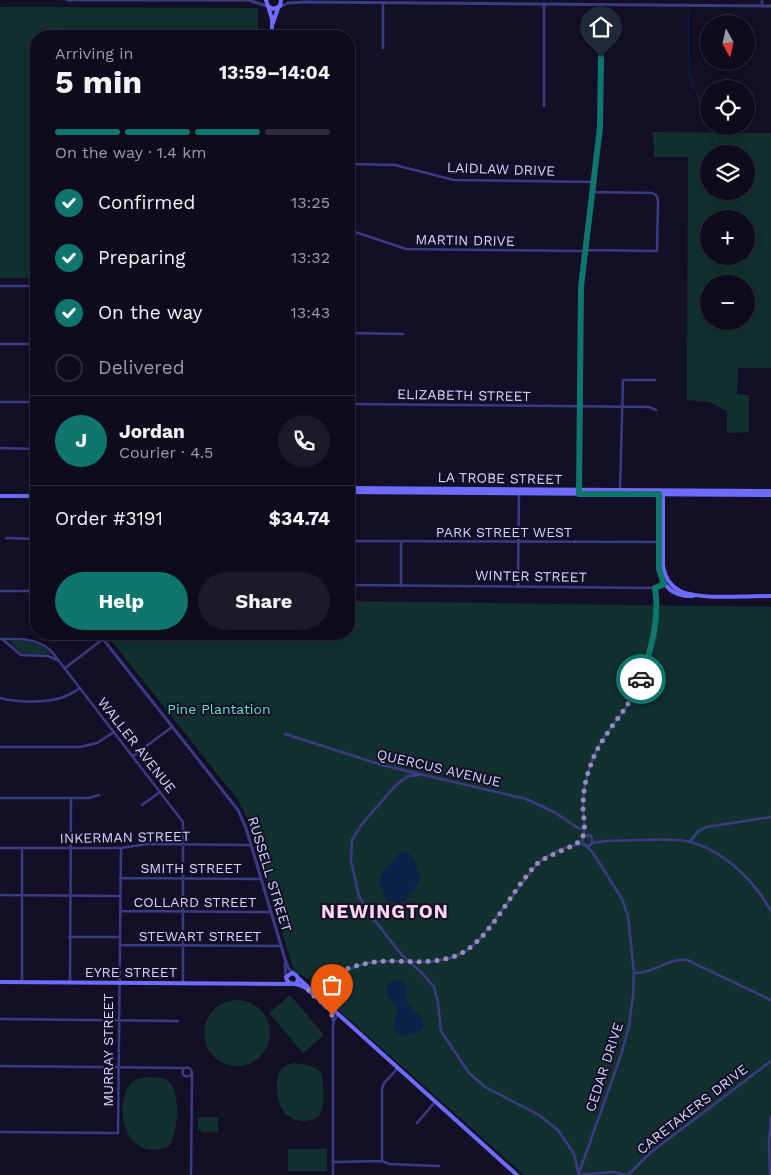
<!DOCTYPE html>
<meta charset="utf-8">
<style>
:root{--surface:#0e0b1c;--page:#1c1929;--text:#f1f3f6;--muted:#9b9ba3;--line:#2e2b3b;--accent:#0f766e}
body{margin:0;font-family:"Work Sans",sans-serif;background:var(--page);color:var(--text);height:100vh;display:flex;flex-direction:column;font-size:19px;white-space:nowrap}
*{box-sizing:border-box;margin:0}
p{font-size:16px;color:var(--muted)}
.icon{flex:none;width:28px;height:28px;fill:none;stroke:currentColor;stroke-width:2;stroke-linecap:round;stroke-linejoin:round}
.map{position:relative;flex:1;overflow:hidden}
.side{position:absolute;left:30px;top:30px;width:325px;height:610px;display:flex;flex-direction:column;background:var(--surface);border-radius:20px;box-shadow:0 2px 12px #0003,0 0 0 1px var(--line)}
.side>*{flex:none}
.needle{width:32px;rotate:172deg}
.tools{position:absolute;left:700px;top:15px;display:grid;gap:10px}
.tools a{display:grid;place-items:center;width:55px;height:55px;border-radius:50%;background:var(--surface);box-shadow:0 2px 12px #0003,0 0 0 1px var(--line);font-size:25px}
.pin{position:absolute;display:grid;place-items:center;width:42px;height:42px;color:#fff;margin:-51px -21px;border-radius:50% 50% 50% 0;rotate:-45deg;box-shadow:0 0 5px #0007}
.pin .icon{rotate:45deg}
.courier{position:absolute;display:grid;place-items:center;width:50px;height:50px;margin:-25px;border:4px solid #0f766e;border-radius:50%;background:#fff;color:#222;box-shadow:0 1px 6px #0007}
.overview em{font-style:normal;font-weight:700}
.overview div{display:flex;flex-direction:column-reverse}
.overview{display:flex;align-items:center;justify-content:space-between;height:85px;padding:0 25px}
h1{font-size:32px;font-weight:700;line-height:38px}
.bar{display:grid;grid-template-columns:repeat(4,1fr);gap:8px 5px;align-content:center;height:60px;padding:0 25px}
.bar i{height:6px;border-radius:4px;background:var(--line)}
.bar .on{background:var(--accent)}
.bar p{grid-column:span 4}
.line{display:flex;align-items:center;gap:12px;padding:0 25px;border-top:1px solid var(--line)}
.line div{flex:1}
.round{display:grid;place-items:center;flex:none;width:52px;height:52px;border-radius:26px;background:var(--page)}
ol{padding:0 25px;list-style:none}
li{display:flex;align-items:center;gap:15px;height:55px}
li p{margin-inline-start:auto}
li .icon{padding:5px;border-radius:50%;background:var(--accent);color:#fff;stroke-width:4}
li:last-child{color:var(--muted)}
li i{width:28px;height:28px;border:2px solid var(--line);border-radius:50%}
.cta{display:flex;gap:10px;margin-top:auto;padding:10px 25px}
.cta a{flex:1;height:58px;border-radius:30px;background:var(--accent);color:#fff;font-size:20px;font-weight:700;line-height:58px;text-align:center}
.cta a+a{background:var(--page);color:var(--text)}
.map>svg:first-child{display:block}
.green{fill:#12302f;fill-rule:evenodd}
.water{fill:#0c2248}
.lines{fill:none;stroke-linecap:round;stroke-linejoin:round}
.stream{stroke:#0c2248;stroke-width:1}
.minor{stroke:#3d3a85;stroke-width:2.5}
.tertiary{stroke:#3d3a85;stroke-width:3}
.secondary{stroke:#6f6bff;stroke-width:4}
.done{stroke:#948fb3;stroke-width:5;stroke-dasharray:0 9}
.route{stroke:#0f766e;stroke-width:6}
.labels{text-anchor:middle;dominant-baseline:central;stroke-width:4;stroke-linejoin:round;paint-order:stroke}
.street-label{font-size:14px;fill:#d9d4ff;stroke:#130f26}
.park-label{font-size:14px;fill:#5fe0c0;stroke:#130f26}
.district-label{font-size:19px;font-weight:bold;letter-spacing:1px;fill:#ffd6f0;stroke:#130f26}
</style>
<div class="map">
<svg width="771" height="1175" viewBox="0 0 771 1175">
<rect width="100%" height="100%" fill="#130f26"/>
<path class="green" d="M0 7 258 8V36H36V278H0Z
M653 132 771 133V368H738L737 394 749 395V432L727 433V411L709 402 687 400 688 157H654ZM709 154H746V191H709ZM709 219H746V256H709ZM709 284H746V321H709Z
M349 601 771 607V1175H524L334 1006 315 983 294 971 247 818 238 800 106 634H349Z
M12 641C26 641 41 641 51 654H22L10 642Z
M290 995 324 1035 303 1053 269 1013Z
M204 1033a33 33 0 1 1 66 0a33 33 0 1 1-66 0Z
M294 1063C304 1064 313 1065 321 1072 324 1082 326 1111 318 1117 314 1120 307 1121 303 1121 281 1120 276 1099 277 1081 278 1070 283 1065 294 1063Z
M151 1077C156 1078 162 1077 167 1080 182 1091 178 1132 169 1146 121 1167 111 1095 135 1080 140 1078 146 1078 151 1077Z
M201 1117H218V1132H211L210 1130 209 1132H201V1130H198V1118Z
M288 1149H327V1171H288Z"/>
<path class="water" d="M401 851H406C414 857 419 869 420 880L411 895H408L407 900 395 904 384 897 379 881 383 872Z
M396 980C410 982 408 991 406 1002L422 1018 424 1025 421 1031 406 1036 395 1033C392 1024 395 1019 398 1010 393 1000 384 998 387 984Z"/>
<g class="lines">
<path class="stream" d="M688 10 689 73 709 125
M709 126 713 143 710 146 715 150 713 154
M731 191 738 203 743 207 742 212C747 217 754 223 755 231L760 235V242L771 252"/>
<path class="minor" d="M762 0V6
M383 3V48
M544 106V4
M349 164 395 165 454 180 594 182
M349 230 406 249 585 251
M585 250 657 251 658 200 656 195 652 193 593 192
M0 286H36
M349 333 403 334
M0 344H36
M0 402H36
M349 404 649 407 656 410
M0 448 36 449
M579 490 581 287 600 127 601 4
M620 490 623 380H655
M6 538 36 539
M349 541 659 542
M349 585 652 588 664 584
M401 586V541
M518 587 519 494
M0 591H36
M0 639C19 639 37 637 52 652L183 822V983
M2 639 21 655 48 656 57 660
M65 668 103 639
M0 698C17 703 50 703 66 696 71 694 76 691 80 688
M285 734 382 765 526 799 554 812 578 828 585 829
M0 747H80L97 743 114 732
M133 756 172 727
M420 775 408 776 396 785 361 825 352 840 351 861 359 896 369 913 401 954 423 974 434 987 438 1002 441 1031 469 1073 485 1087 539 1115 558 1130 574 1154 579 1175
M0 798H89L99 795
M142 805 160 792
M583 837C586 827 583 817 583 806 583 791 586 776 592 761 599 740 615 724 627 706 647 676 661 624 655 588
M690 842 698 831 707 827 771 817
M593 843C606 840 622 841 635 840 652 840 669 838 686 841 721 848 754 880 771 911
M0 848H121L147 844 251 845
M120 878 261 879
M0 895 120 896
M120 911 270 912
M69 937H120
M120 945 281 946
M634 973C656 973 667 958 687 960L771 1000
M22 982V848
M70 983 71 798
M311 988 324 978 366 963 384 961 428 962 448 959 465 952 480 939 537 864C550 853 567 845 584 844
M330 1009 333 1021
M0 1019 178 1021
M0 1066 186 1068
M182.5 1072a4.5 4.5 0 1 1 9 0a4.5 4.5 0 1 1-9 0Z
M398 1068 384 1083 382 1089V1161L389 1164 439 1166
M417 1123 435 1102
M0 1132 118 1133 121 848
M333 1162 382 1161
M579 1173 621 1055 629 1026 633 995 634 973 628 916 622 899 593 853C590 849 585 846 582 842L583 837 590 835 592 838V843L589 846 585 845
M191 1175 192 1072
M333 1175V1027L334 1020 338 1015
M578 1175 613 1172 626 1175
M628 1175 650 1153 771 1061
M770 1175 769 1142 771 1117"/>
<path class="tertiary" d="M67 0H251
M251 1 267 6
M279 7 288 3 305 2 771 6
M99 634 238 810 246 828 285 959 289 969 294 973
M285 963 286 977"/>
<path class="secondary" d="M266 0 268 6 273 9 280 6 281 0
M268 6 272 19V36
M273 23 278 8
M349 488 771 491
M349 492 771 495
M663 492V566C665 577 670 586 680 591 698 600 749 596 771 596
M659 493V569C662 587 674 597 693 596
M0 496H36
M298 978 517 1175
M0 982 290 984
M293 984 297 983 298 978 296 975 292 973 286 977C288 987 295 982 302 986 311 990 319 1000 326 1007"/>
</g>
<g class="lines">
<path class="done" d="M332 1015 330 1009 308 991C325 973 364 961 388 961 410 961 431 964 452 957 487 947 509 893 535 866 547 853 577 848 582 838 587 829 583 817 583 808 583 794 585 780 590 767 600 734 629 711 641 679"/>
<path class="route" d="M601 57 600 127 581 287 579 494H659V569L664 584 655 588C660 619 651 650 641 679"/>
</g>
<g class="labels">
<g class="street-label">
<text transform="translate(501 169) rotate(2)">LAIDLAW DRIVE</text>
<text transform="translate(465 240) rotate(1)">MARTIN DRIVE</text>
<text transform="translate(464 395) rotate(1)">ELIZABETH STREET</text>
<text transform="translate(500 478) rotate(1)">LA TROBE STREET</text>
<text x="504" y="532">PARK STREET WEST</text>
<text transform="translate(531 576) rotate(1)">WINTER STREET</text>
<text transform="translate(137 745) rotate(52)">WALLER AVENUE</text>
<text transform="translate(439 768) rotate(13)">QUERCUS AVENUE</text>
<text transform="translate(125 837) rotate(-1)">INKERMAN STREET</text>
<text x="191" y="868">SMITH STREET</text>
<text transform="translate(270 874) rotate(73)">RUSSELL STREET</text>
<text x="195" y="902">COLLARD STREET</text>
<text x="200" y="936">STEWART STREET</text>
<text x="131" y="972">EYRE STREET</text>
<text transform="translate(108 1050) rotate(-90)">MURRAY STREET</text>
<text transform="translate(604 1067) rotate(-72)">CEDAR DRIVE</text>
<text transform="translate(692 1109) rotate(-38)">CARETAKERS DRIVE</text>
</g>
<g class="park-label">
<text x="219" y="709">Pine Plantation</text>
</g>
<g class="district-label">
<text x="385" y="911">NEWINGTON</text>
</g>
</g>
</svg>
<div class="tools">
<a><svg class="needle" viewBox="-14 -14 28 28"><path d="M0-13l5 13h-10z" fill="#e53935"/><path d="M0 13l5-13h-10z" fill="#9b9ba3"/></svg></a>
<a><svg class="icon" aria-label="locate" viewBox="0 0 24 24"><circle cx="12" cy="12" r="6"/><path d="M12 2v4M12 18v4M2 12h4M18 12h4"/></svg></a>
<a><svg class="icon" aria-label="layers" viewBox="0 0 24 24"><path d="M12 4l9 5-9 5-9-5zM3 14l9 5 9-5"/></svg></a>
<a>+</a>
<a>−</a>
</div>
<div class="pin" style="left:332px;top:1015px;background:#ea580c"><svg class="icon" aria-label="bag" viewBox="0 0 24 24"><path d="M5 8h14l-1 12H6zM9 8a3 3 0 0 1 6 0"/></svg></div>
<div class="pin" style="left:601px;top:57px;background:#1f2937"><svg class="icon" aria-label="home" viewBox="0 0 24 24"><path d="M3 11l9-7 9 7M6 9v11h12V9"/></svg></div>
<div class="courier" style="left:641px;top:679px"><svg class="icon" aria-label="car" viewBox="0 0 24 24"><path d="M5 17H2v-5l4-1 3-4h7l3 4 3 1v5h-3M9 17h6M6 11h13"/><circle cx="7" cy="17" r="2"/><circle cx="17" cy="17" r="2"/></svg></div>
<section class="side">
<div class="overview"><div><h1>5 min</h1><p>Arriving in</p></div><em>13:59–14:04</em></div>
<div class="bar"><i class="on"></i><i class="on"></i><i class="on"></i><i></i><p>On the way · 1.4 km</p></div>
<ol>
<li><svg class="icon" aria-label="check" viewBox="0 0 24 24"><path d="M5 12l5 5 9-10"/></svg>Confirmed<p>13:25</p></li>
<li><svg class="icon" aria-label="check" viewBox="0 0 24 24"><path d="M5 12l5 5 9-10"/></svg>Preparing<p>13:32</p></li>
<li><svg class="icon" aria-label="check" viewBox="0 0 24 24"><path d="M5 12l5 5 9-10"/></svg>On the way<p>13:43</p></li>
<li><i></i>Delivered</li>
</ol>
<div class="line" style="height:90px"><b class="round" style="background:var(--accent);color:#fff">J</b><div><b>Jordan</b><p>Courier · 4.5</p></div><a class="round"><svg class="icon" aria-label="phone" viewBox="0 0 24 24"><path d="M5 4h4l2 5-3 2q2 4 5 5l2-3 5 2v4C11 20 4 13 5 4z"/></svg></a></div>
<div class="line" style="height:65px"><div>Order #3191</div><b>$34.74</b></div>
<div class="cta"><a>Help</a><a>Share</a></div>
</section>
</div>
